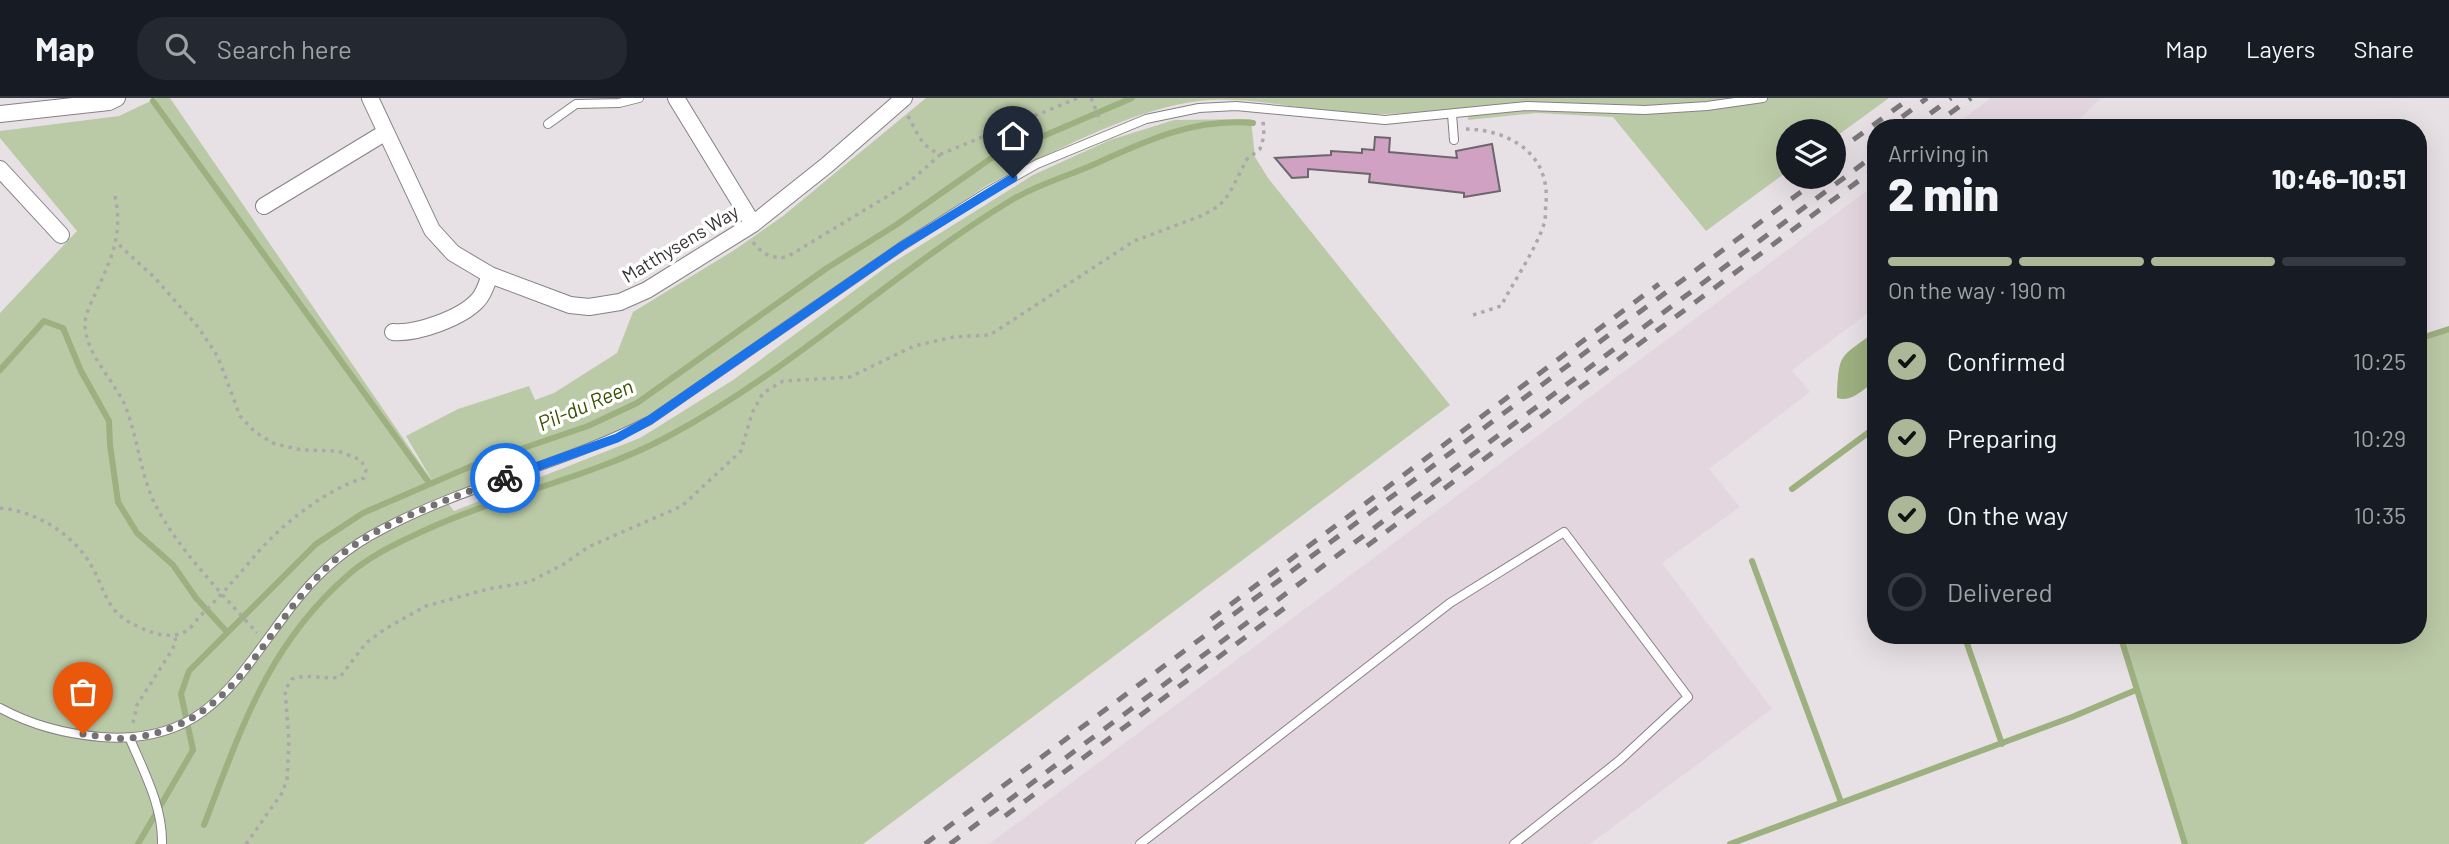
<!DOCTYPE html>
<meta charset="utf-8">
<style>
:root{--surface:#171b24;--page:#242831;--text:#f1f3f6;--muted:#9ea1a6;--line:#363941;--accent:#abb796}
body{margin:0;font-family:Barlow,sans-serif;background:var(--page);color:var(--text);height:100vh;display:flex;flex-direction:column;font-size:26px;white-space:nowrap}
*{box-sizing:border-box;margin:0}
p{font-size:23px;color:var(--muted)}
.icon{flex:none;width:38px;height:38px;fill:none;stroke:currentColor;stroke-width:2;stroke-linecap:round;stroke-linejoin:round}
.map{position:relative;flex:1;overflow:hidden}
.sheet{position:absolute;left:1867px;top:21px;width:560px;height:525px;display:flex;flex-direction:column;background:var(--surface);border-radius:28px;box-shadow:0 7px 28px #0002}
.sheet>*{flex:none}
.tools{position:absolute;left:1776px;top:21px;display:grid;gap:14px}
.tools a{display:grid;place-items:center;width:70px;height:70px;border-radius:50%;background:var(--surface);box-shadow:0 7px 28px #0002;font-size:35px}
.pin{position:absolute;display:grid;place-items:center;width:60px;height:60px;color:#fff;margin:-72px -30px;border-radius:50% 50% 50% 0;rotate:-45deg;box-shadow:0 0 7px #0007}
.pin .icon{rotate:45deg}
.courier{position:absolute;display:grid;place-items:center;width:70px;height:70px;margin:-35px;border:5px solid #1a73e8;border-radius:50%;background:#fff;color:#222;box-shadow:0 2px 9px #0007}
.summary em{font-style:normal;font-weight:800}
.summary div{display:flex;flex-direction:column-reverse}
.summary{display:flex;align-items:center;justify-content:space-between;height:119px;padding:0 21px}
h1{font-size:46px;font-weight:800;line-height:52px}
.bar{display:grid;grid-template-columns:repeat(4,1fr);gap:10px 7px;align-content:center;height:84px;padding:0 21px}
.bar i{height:9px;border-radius:5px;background:var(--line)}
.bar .selected{background:var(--accent)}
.bar p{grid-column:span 4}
ol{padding:0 21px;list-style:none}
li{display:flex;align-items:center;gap:21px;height:77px}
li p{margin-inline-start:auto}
li .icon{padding:7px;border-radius:50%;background:var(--accent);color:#111;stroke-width:4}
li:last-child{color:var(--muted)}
li i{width:38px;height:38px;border:4px solid var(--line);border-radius:50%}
header{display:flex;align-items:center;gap:42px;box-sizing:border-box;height:98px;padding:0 35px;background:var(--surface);border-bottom:2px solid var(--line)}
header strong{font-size:33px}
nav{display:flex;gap:38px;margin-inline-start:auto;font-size:24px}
.search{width:490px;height:63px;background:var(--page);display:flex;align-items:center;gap:18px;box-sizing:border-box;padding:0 24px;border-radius:28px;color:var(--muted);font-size:26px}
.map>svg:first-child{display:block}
.built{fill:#e4d6df}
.green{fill:#bbcaa6}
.water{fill:#9db07f}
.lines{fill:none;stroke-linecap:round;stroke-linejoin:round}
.stream{stroke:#9db07f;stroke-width:6}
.building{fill:#d0a1c3;stroke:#6c676b;stroke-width:2}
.lane-casing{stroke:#878185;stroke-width:10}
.street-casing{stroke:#878185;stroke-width:18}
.path{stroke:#aca7ab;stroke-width:3.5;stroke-dasharray:3.5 5;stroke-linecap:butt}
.lane{stroke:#fff;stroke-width:8}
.street{stroke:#fff;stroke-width:16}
.rail{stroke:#7b777a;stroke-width:5;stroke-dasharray:12 12;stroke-linecap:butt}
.done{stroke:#747073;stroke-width:7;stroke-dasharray:0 12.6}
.route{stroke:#1a73e8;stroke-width:9}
.labels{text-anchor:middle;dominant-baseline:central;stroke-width:7;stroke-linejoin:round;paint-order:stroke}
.street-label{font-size:19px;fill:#363335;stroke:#fff}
.water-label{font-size:21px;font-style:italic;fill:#3a5000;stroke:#fff}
</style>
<header>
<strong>Map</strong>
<div class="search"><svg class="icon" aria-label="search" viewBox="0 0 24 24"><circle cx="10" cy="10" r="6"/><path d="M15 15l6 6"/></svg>Search here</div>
<nav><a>Map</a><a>Layers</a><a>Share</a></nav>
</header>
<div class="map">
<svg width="2449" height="746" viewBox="0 0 2449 746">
<rect width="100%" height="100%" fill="#e7e1e5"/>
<path class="built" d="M1991 0H2101L2070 30H1951Z
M1876 86V209L1792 272 1810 294 1709 371 1740 409 1662 465 1772 611 1590 746H989Z"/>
<path class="green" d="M157 0H170L433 384 406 338 458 311 529 288 535 302 554 295 617 255 633 214 736 151 783 118 926 0H1889L1834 40V33H1788V73L1706 133 1613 19 1537 15 1468 22V11C1429 14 1389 18 1350 15 1305 12 1258 0 1212 2 1141 5 1047 57 984 89L672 303 618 335 444 400 454 413 640 340 733 282 889 167 1033 77 1110 42 1174 22 1251 21 1255 59 1268 80 1450 307 863 746H0V215L77 133 0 40V33L119 18Z
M2449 231V746H2185L2120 537H2418L2419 241Z"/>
<path class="water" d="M1876 233V282C1865 290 1852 305 1837 300 1839 253 1839 261 1876 233Z"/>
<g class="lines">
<path class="stream" d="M153 3 430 386
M2418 241 2449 231
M0 272 44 223 63 230 81 273 109 323 110 347 118 404 137 435 173 467 196 500 227 534
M1792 391 1876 329
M1752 463 1841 704
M1964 537 2002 646
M2120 537 2185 746
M204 727C241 632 267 548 347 478 368 459 395 446 421 434 500 397 590 380 667 339 791 273 892 175 1010 103 1036 87 1068 78 1095 66 1147 42 1195 20 1253 25
M138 746 193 652 181 596 189 573 316 446 363 415 474 367 588 328 637 305 827 170 896 127 990 61 1132 0
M1730 746 2072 619 2136 592"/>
</g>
<path class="building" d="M1375 39 1390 40 1389 54 1457 60 1456 53 1492 46 1500 93 1464 99V95L1369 84 1370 76 1308 71V79L1292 80 1275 60 1331 57V53L1362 55V51L1374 52Z"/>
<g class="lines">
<g class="lane-casing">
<path id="lane" d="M1452 16 1454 42
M548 26 576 6 619 5 639 0
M0 610C31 627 66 636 101 639 213 648 240 571 300 498 322 471 350 448 381 432 467 386 564 367 650 322L902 148 989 93 1037 66 1146 21 1199 10 1236 8 1385 22 1527 8 1645 12 1707 8 1763 0
M130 641C144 674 163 709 162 746
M1140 746 1450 505 1564 434 1688 599 1620 662 1514 746"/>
</g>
<g class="street-casing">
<path id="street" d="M370 0 432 132 453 155 490 177 570 207 589 209 620 204 647 192 753 126 827 67 904 0
M676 0 753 126
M0 16 109 4 117 0
M0 71 61 137
M264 108 386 34
M393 234C417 236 462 220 478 202 484 196 487 185 490 177"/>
</g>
<path class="path" d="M1091 0 1101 24
M908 18C917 34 922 51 941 56L1078 0
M1466 31C1510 32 1550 56 1546 105 1545 111 1546 120 1544 126 1535 153 1514 183 1501 208L1470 218
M115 98C123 137 112 159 96 194 92 203 86 214 85 224 84 256 115 282 126 310 138 341 140 375 155 406 176 449 225 499 257 535
M753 144C763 157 772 161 787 159L906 87 941 56
M0 410C36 413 73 436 91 467 104 489 106 511 129 524 144 532 167 543 184 534 190 532 195 524 199 519 219 500 235 481 253 460 278 429 326 391 364 380L366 372 361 362 338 353 302 352 275 346 255 334 240 318 218 259 198 229 155 180 117 145
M133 625 137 607 172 552 176 543 174 537
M246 746 282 695 287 682 289 643 285 592 292 581C308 575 323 582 340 579L366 545 385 531 426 508 488 491 529 484 564 466 588 449 682 408 741 353 752 315 763 295 783 283 850 279 914 248 954 239 990 237 1134 143 1201 118 1219 108 1229 96 1247 61 1260 51 1264 38 1263 23"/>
<use href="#lane" class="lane"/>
<use href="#street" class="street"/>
<path class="rail" d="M1902 19 1927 0
M1911 30 1951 0
M1930 30 1971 0
M1834 56 1910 0
M1367 448 1876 70
M1211 521 1659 186
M1005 718 1286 509
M925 746 1821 79
M950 746 1876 56"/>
</g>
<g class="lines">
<path class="done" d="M83 636C98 638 116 642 131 640 248 626 265 511 350 450 396 418 453 400 505 380"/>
<path class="route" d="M505 380 617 340 650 322 902 148 1013 80"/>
</g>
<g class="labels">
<g class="street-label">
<text transform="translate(680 145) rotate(-31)">Matthysens Way</text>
</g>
<g class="water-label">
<text transform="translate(585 306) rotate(-23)">Pil-du Reen</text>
</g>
</g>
</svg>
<div class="tools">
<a><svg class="icon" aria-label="layers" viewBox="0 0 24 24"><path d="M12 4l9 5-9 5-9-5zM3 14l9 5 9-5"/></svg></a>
</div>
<div class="pin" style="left:83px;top:636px;background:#ea580c"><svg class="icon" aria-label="bag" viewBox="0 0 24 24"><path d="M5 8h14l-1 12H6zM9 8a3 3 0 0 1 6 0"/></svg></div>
<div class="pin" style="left:1013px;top:80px;background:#1f2937"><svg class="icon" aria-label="home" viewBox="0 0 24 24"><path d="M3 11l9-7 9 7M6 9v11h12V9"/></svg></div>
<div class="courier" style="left:505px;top:380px"><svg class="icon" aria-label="bike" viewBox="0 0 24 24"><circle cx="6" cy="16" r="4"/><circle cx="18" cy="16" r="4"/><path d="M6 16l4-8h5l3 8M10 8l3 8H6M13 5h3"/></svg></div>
<section class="sheet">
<div class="summary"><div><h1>2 min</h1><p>Arriving in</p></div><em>10:46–10:51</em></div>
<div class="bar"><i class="selected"></i><i class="selected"></i><i class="selected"></i><i></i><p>On the way · 190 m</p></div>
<ol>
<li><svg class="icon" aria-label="check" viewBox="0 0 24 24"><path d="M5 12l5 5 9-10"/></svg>Confirmed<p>10:25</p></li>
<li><svg class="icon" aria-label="check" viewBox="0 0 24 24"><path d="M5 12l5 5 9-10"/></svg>Preparing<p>10:29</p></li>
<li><svg class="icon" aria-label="check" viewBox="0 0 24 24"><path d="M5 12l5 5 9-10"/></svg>On the way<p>10:35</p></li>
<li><i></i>Delivered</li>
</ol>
</section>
</div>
